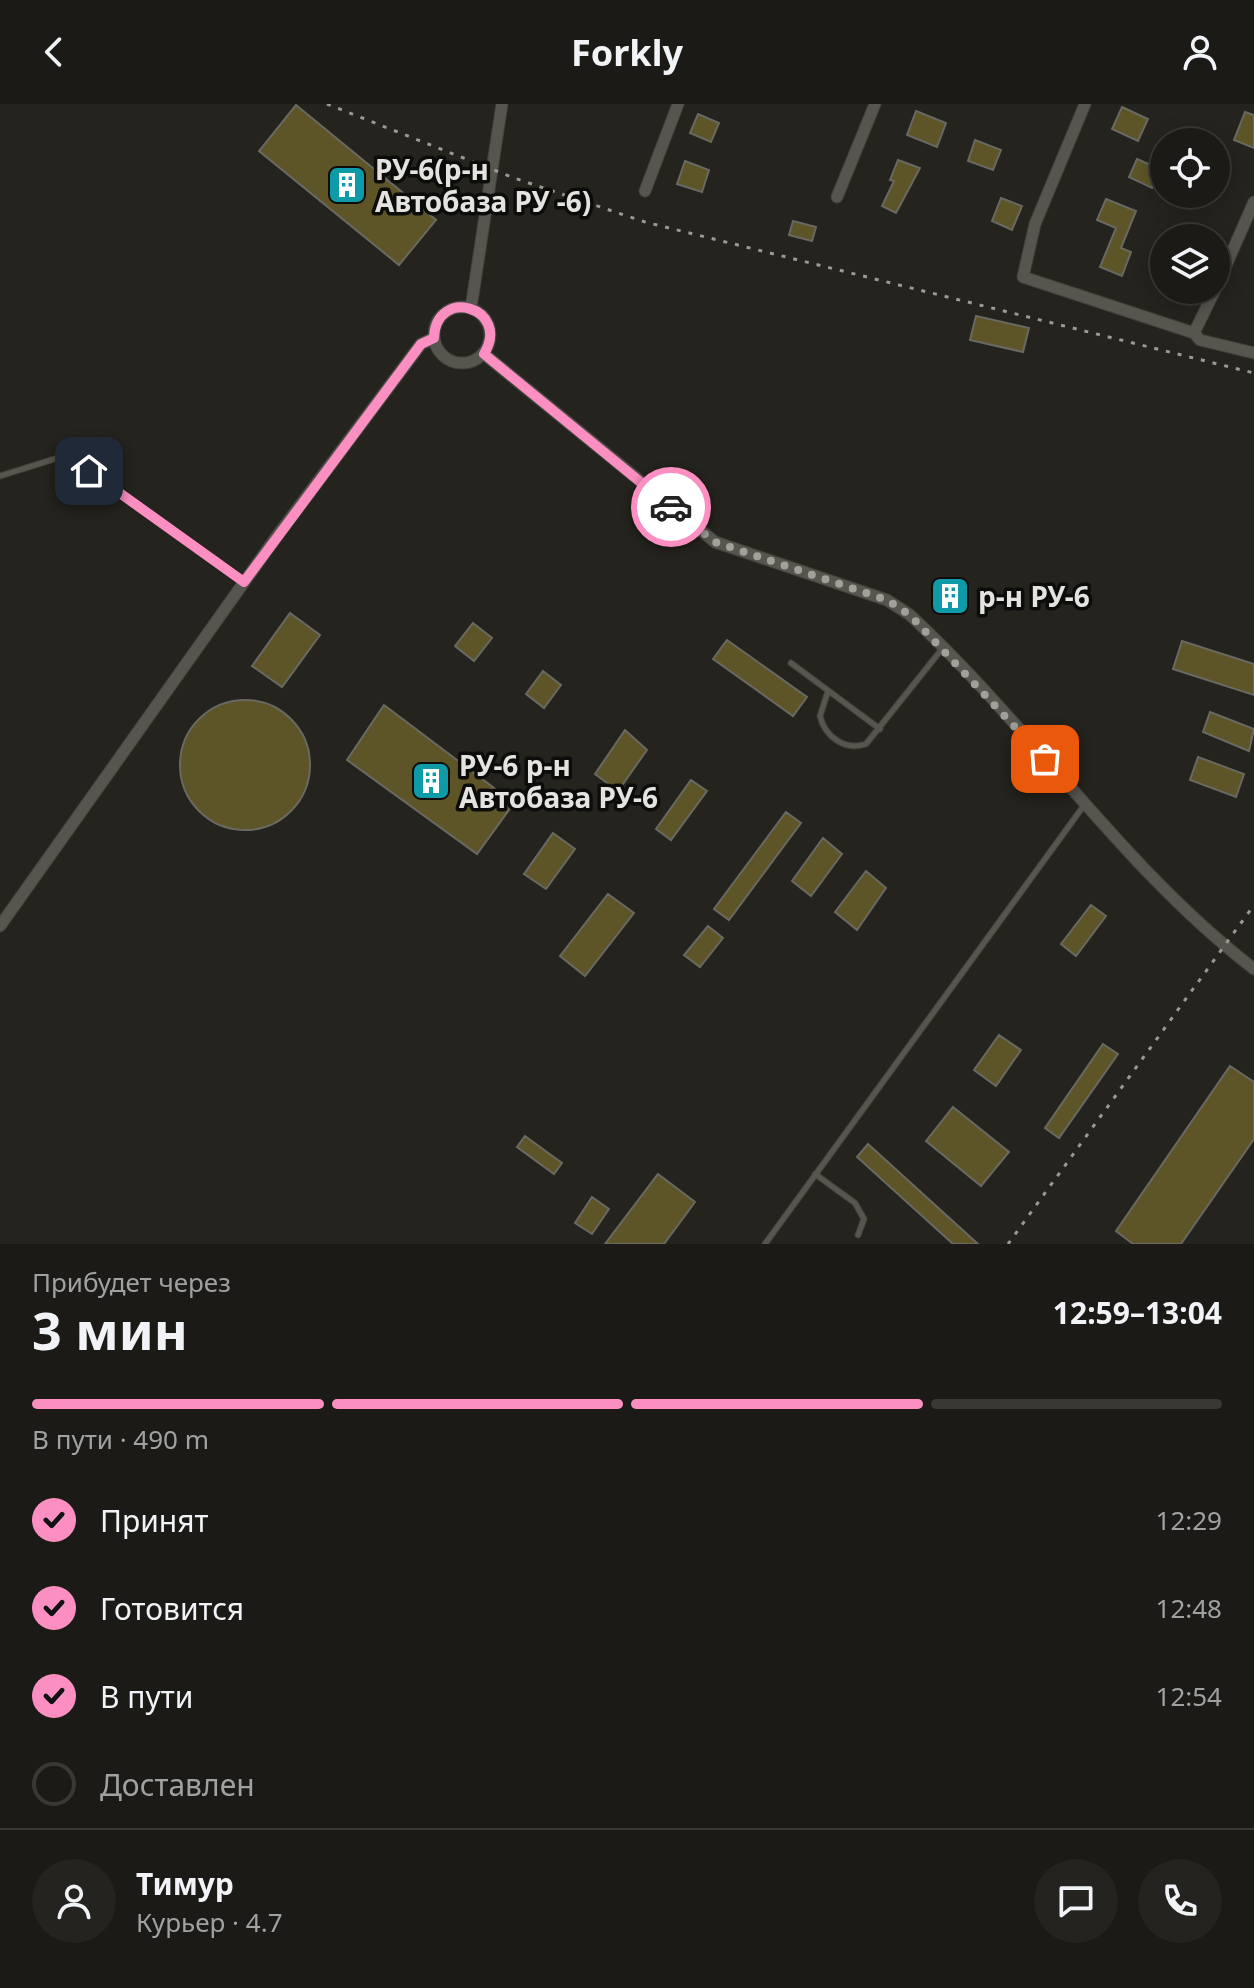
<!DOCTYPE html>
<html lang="ru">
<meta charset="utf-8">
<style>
:root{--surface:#1b1a16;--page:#24231f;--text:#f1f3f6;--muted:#a0a1a1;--line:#393835;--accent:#fc8fc1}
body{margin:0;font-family:"Noto Sans",sans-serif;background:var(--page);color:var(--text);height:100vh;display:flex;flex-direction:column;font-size:30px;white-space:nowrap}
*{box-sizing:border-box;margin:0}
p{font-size:26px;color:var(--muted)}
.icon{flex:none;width:44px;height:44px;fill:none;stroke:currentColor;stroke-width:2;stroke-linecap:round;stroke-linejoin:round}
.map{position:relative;height:1140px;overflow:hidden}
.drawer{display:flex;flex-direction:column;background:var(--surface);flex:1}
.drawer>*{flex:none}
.buttons{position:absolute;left:1150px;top:24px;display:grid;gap:16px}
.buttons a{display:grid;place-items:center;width:80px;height:80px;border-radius:50%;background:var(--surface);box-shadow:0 4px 20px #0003,0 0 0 2px var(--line);font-size:40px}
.pin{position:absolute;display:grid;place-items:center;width:68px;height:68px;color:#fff;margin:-34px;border-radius:16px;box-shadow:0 4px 12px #0006}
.courier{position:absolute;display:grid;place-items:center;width:80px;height:80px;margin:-40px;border:6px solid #fc8fc1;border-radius:50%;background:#fff;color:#222;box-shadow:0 2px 10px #0007}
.overview em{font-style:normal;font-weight:700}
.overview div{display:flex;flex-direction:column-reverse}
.overview{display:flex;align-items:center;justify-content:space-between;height:136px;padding:0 32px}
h1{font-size:52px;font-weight:700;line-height:60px}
.bar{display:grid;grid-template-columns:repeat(4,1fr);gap:12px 8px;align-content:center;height:96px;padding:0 32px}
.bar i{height:10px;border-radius:6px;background:var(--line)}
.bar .selected{background:var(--accent)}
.bar p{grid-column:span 4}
.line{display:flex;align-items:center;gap:20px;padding:0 32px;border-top:2px solid var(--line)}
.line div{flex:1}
.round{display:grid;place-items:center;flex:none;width:84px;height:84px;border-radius:42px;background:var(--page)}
ol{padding:0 32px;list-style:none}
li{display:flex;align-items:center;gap:24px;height:88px}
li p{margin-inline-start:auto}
li .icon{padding:8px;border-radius:50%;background:var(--accent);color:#111;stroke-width:4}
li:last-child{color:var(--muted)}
li i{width:44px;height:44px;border:4px solid var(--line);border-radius:50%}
header{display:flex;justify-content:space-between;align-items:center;height:104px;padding:0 32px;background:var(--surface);font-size:36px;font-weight:700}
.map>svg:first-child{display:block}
.building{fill:#5d5527;stroke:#696862;stroke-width:2}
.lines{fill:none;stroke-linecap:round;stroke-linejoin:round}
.service-casing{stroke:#41403b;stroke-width:7}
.minor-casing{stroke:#41403b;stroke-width:13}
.service{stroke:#56554e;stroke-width:5}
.minor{stroke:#56554e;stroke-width:11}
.rail{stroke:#9a9994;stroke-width:3;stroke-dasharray:4 8;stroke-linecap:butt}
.done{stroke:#a1a09b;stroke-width:8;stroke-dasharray:0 14.4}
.route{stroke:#fc8fc1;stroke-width:10}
.labels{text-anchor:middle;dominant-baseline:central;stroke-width:7;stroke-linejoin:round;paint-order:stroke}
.poi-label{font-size:28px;font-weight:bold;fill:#e4e3df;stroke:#0c0c0a;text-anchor:start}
</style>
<header><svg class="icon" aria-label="back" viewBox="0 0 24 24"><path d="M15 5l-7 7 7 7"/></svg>Forkly<svg class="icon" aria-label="person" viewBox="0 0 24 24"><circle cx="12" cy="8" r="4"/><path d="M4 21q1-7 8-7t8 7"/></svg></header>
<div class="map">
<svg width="1254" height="1140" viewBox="0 0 1254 1140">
<rect width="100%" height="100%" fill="#24231d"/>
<path class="building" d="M296 1 436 116 399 161 259 47Z
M1122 3 1148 15 1138 37 1112 25Z
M916 7 946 19 937 43 907 31Z
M1245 8 1254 11V44L1234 36Z
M698 10 719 19 711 38 690 29Z
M975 36 1001 46 993 66 968 57Z
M1137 55 1160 65 1152 84 1129 73Z
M898 56 920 64 896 109 882 102 894 77 890 76Z
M685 57 709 66 702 88 677 80Z
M1001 94 1022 102 1012 126 992 117Z
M1106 95 1136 107 1121 144 1131 148 1122 172 1100 163 1116 124 1097 116Z
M793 117 816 123 812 137 789 131Z
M976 212 1029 224 1023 248 970 236Z
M948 475 967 495 952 509 933 488Z
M290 509 320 531 282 583 252 562Z
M473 519 492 534 474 557 455 542Z
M727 536 807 593 793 612 713 555Z
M1182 537 1254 560V591L1173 565Z
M543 567 561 581 544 604 526 590Z
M180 661a65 65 0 1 1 130 0a65 65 0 1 1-130 0Z
M384 601 514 699 477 750 347 656Z
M1210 608 1254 625 1249 647 1203 628Z
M625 626 647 646 618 687 595 670Z
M1198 653 1244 670 1236 693 1190 676Z
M691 676 707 687 671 736 656 725Z
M786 708 801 719 729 816 714 805Z
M553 729 575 745 546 785 524 770Z
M823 734 842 750 811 792 792 777Z
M866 767 886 784 857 826 835 808Z
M608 790 634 809 585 872 560 852Z
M1091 801 1106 812 1076 852 1061 840Z
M708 822 723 834 700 863 684 851Z
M999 931 1021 946 996 982 974 966Z
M1103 940 1118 950 1059 1034 1045 1024Z
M1230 962 1254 978V1035L1181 1140H1133L1116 1127Z
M953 1003 1009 1048 981 1082 926 1037Z
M525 1032 562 1059 554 1070 517 1043Z
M868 1040 978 1140H953L857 1053Z
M658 1070 695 1098 664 1140H605Z
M592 1093 609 1105 592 1130 575 1119Z"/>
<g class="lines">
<g class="service-casing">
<path id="service" d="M0 372 67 351 244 477
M791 559 880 625
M828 587 820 612C825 633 845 647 866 640L942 545
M815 1070 855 1099 864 1115 858 1131
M765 1140 1085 700"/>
</g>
<g class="minor-casing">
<path id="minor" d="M1085 0 1035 120 1023 173 1194 229 1215 186
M645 87 678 0
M837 93 875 0
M1216 184 1254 98
M434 231a28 28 0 1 1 56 0a28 28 0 1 1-56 0Z
M471 204 502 0
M1194 229 1200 236 1254 249
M484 250 715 438 887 496 910 511C1031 623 1123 764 1254 865
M0 822 274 436 421 240 434 234"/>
</g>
<use href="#service" class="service"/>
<use href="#minor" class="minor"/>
<path class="rail" d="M327 0 514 74 645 118 1254 269
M1008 1140 1254 801"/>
</g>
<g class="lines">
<path class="done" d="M671 403 715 438 887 496 910 511 1045 655"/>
<path class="route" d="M89 367 244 478 421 240 434 234C436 181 512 204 484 250L671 403"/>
</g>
<defs>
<g id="building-square" transform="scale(2)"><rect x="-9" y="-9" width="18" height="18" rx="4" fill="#0f9aa8" stroke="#0c0c0a"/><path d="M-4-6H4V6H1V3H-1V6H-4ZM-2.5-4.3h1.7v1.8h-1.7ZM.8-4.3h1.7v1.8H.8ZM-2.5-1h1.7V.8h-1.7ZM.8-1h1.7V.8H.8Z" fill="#fff"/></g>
</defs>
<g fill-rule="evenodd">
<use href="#building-square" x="347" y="81"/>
<use href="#building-square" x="950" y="492"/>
<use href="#building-square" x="431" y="677"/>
</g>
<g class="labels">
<g class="poi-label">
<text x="375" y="65">РУ-6(р-н<tspan x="375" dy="32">Автобаза РУ -6)</tspan></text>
<text x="978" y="492">р-н РУ-6</text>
<text x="459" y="661">РУ-6 р-н<tspan x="459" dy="32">Автобаза РУ-6</tspan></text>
</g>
</g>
</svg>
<div class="buttons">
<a><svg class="icon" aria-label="locate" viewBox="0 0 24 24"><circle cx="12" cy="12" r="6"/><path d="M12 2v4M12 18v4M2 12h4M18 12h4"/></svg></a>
<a><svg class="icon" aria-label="layers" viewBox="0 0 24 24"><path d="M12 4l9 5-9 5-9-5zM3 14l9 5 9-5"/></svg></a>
</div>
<div class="pin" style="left:1045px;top:655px;background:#ea580c"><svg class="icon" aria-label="bag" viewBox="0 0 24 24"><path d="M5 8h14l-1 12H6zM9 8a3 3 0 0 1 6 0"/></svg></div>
<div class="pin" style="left:89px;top:367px;background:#1f2937"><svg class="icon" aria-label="home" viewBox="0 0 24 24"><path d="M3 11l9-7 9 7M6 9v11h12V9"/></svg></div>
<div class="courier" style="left:671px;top:403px"><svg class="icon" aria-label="car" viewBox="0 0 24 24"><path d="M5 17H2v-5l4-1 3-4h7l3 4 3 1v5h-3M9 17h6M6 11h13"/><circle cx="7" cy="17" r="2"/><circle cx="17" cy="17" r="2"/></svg></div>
</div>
<section class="drawer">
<div class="overview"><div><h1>3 мин</h1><p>Прибудет через</p></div><em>12:59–13:04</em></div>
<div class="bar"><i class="selected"></i><i class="selected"></i><i class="selected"></i><i></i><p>В пути · 490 m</p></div>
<ol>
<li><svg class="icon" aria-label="check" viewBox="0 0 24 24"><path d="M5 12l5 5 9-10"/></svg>Принят<p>12:29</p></li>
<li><svg class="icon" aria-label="check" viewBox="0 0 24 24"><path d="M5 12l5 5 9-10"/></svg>Готовится<p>12:48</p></li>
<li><svg class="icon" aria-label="check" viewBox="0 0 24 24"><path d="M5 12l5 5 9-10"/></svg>В пути<p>12:54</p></li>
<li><i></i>Доставлен</li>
</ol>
<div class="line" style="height:144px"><a class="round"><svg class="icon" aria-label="person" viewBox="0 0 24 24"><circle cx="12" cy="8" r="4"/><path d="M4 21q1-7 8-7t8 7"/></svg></a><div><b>Тимур</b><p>Курьер · 4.7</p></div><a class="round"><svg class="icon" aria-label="chat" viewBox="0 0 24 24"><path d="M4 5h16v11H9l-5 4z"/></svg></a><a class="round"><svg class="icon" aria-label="phone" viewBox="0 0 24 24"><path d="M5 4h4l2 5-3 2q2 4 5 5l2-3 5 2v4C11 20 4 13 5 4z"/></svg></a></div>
</section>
